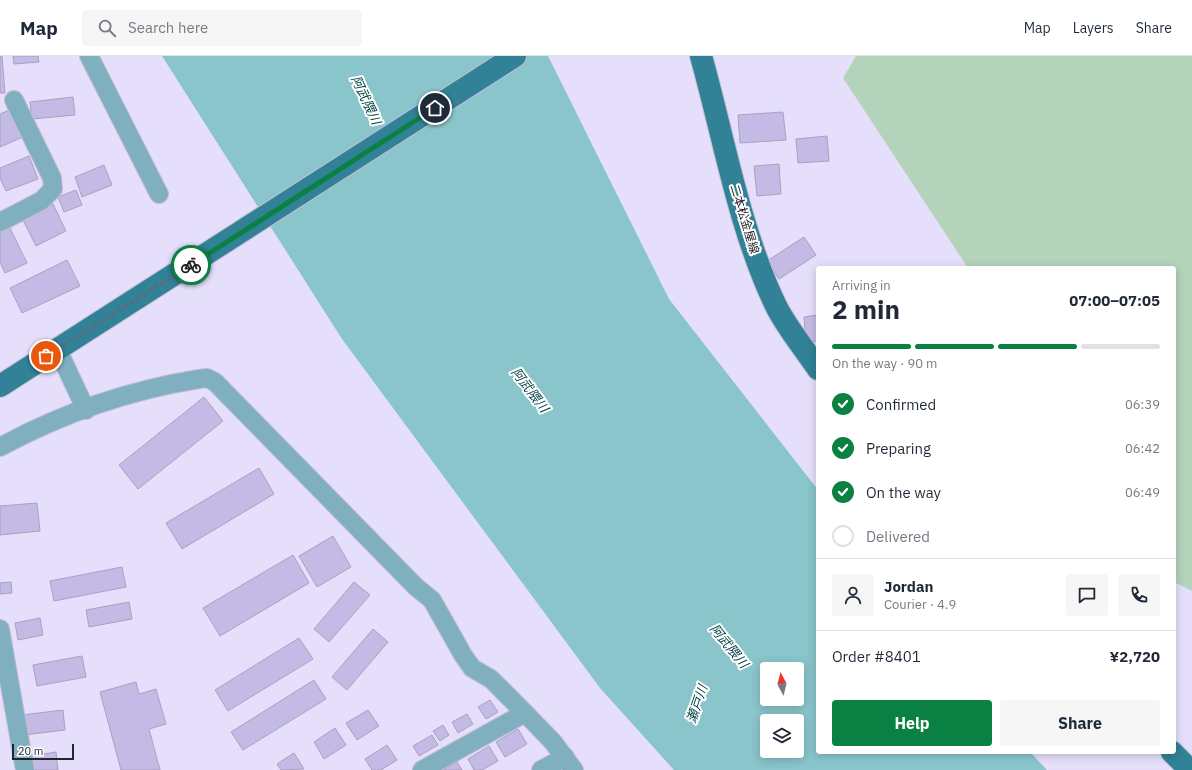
<!DOCTYPE html>
<meta charset="utf-8">
<style>
:root{--surface:#fff;--page:#f6f6f7;--text:#1f2937;--muted:#747a83;--line:#e0e1e3;--accent:#0b8043}
body{margin:0;font-family:"IBM Plex Sans","Noto Sans JP",sans-serif;background:var(--page);color:var(--text);height:100vh;display:flex;flex-direction:column;font-size:15px;white-space:nowrap}
*{box-sizing:border-box;margin:0}
p{font-size:13px;color:var(--muted)}
.icon{flex:none;width:22px;height:22px;fill:none;stroke:currentColor;stroke-width:2;stroke-linecap:round;stroke-linejoin:round}
.map{position:relative;flex:1;overflow:hidden}
.details{position:absolute;left:816px;top:210px;width:360px;height:488px;display:flex;flex-direction:column;background:var(--surface);border-radius:4px;box-shadow:0 2px 10px #0003}
.details>*{flex:none}
.needle{width:26px;rotate:353deg}
.tools{position:absolute;left:760px;top:606px;display:grid;gap:8px}
.tools a{display:grid;place-items:center;width:44px;height:44px;border-radius:4px;background:var(--surface);box-shadow:0 2px 10px #0003;font-size:20px}
.scale{position:absolute;left:12px;bottom:10px;width:62px;box-sizing:border-box;padding-left:4px;border:2px solid #25232d;border-top:0;font-size:11px;line-height:14px;white-space:nowrap;color:#25232d;-webkit-text-stroke:3px #fff;paint-order:stroke}
.pin{position:absolute;display:grid;place-items:center;width:34px;height:34px;color:#fff;margin:-17px;border:2px solid #fff;border-radius:50%;box-shadow:0 1px 4px #0007}
.courier{position:absolute;display:grid;place-items:center;width:40px;height:40px;margin:-20px;border:3px solid #0b8043;border-radius:50%;background:#fff;color:#222;box-shadow:0 1px 5px #0007}
.head em{font-style:normal;font-weight:800}
.head div{display:flex;flex-direction:column-reverse}
.head{display:flex;align-items:center;justify-content:space-between;height:68px;padding:0 16px}
h1{font-size:26px;font-weight:800;line-height:30px}
.bar{display:grid;grid-template-columns:repeat(4,1fr);gap:6px 4px;align-content:center;height:48px;padding:0 16px}
.bar i{height:5px;border-radius:3px;background:var(--line)}
.bar .selected{background:var(--accent)}
.bar p{grid-column:span 4}
.line{display:flex;align-items:center;gap:10px;padding:0 16px;border-top:1px solid var(--line)}
.line div{flex:1}
.round{display:grid;place-items:center;flex:none;width:42px;height:42px;border-radius:4px;background:var(--page)}
ol{padding:0 16px;list-style:none}
li{display:flex;align-items:center;gap:12px;height:44px}
li p{margin-inline-start:auto}
li .icon{padding:4px;border-radius:50%;background:var(--accent);color:#fff;stroke-width:4}
li:last-child{color:var(--muted)}
li i{width:22px;height:22px;border:2px solid var(--line);border-radius:50%}
.action{display:flex;gap:8px;margin-top:auto;padding:8px 16px}
.action a{flex:1;height:46px;border-radius:4px;background:var(--accent);color:#fff;font-size:16px;font-weight:800;line-height:46px;text-align:center}
.action a+a{background:var(--page);color:var(--text)}
header{display:flex;align-items:center;gap:24px;box-sizing:border-box;height:56px;padding:0 20px;background:var(--surface);border-bottom:1px solid var(--line)}
header strong{font-size:19px}
nav{display:flex;gap:22px;margin-inline-start:auto;font-size:14px}
.search{width:280px;height:36px;background:var(--page);display:flex;align-items:center;gap:10px;box-sizing:border-box;padding:0 14px;border-radius:4px;color:var(--muted);font-size:15px}
.map>svg:first-child{display:block}
.green{fill:#b3d3bb}
.water{fill:#89c5cb;fill-rule:evenodd}
.building{fill:#c4bae6;stroke:#a8a2bd}
.lines{fill:none;stroke-linecap:round;stroke-linejoin:round}
.street-casing{stroke:#c2bdd6;stroke-width:20}
.primary-casing{stroke:#c2bdd6;stroke-width:24}
.street{stroke:#80b0bf;stroke-width:18}
.primary{stroke:#318197;stroke-width:22}
.done{stroke:#686575;stroke-width:4;stroke-dasharray:0 7.2}
.route{stroke:#0b8043;stroke-width:5}
.labels{text-anchor:middle;dominant-baseline:central;stroke-width:4;stroke-linejoin:round;paint-order:stroke}
.street-label{font-size:12px;fill:#25232d;stroke:#fff}
.water-label{font-size:13px;font-style:italic;fill:#013e42;stroke:#fff}
</style>
<header>
<strong>Map</strong>
<div class="search"><svg class="icon" aria-label="search" viewBox="0 0 24 24"><circle cx="10" cy="10" r="6"/><path d="M15 15l6 6"/></svg>Search here</div>
<nav><a>Map</a><a>Layers</a><a>Share</a></nav>
</header>
<div class="map">
<svg width="1192" height="714" viewBox="0 0 1192 714">
<rect width="100%" height="100%" fill="#e5dffb"/>
<path class="green" d="M856 0H1192V535L1174 526V212H968L843 22Z"/>
<path class="water" d="M162 0H548L669 243 818 434V696H1030L1047 714H674L600 632 342 283ZM767 613H797V643H767ZM767 665H797V695H767Z"/>
<path class="building" d="M0 0H2L5 37H0Z
M13 0H38L39 6 14 8Z
M73 41 75 59 32 63 30 46Z
M12 53 23 81 0 91V58Z
M783 56 786 84 740 87 738 59Z
M827 80 829 105 798 107 796 83Z
M29 100 38 123 6 135 0 122V112Z
M779 108 781 138 757 140 754 110Z
M104 109 112 129 82 141 75 121Z
M76 134 82 149 64 156 58 141Z
M53 148 66 175 36 190 22 162Z
M10 172 27 207 5 217 0 206V176Z
M804 181 816 199 779 223 767 205Z
M67 204 80 230 22 257 10 232Z
M818 259V285L806 286 804 261Z
M204 341 223 365 138 433 119 409Z
M259 412 274 438 182 493 166 467Z
M37 447 40 475 0 479V450Z
M333 480 351 511 317 531 299 500Z
M293 499 309 527 220 580 203 552Z
M122 511 126 531 54 545 50 525Z
M11 526 12 537 0 538V527Z
M354 526 370 539 329 586 314 573Z
M129 546 132 563 89 571 86 554Z
M40 562 43 579 18 584 15 567Z
M373 573 388 586 347 634 332 621Z
M299 582 313 603 228 655 215 634Z
M82 600 86 621 37 630 33 609Z
M314 624 326 643 243 694 231 676Z
M136 626 139 638 156 633 166 668 149 673 160 714H121L100 636Z
M490 644 498 656 486 663 478 651Z
M63 654 65 674 24 679 22 659Z
M368 654 379 670 357 684 346 667Z
M467 658 473 668 458 677 452 666Z
M443 669 449 679 440 685 433 675Z
M335 672 346 689 324 703 314 686Z
M518 673 527 688 505 701 496 686Z
M432 679 438 689 419 700 413 690Z
M387 689 397 704 381 714H372L365 703Z
M489 690 498 705 482 714H474L468 703Z
M56 696 58 714H34L32 700Z
M294 697 304 713 281 714 277 708Z
M457 706 462 714H443Z"/>
<g class="lines">
<g class="street-casing">
<path id="street" d="M89 0 159 138
M0 166 41 145 53 133 52 122 14 44
M57 292 86 354
M0 391C61 358 130 334 199 323L207 322 215 326 416 531 432 544 463 599 472 612 491 623 525 657 553 686 574 714
M0 573 25 714
M422 714 525 657
M541 714 565 701"/>
</g>
<g class="primary-casing">
<path id="primary" d="M701 0C724 82 739 173 776 250 787 272 804 292 818 313
M0 330 515 0
M1172 696 1190 714"/>
</g>
<use href="#street" class="street"/>
<use href="#primary" class="primary"/>
</g>
<g class="lines">
<path class="done" d="M46 300 191 209"/>
<path class="route" d="M191 209 435 52"/>
</g>
<g class="labels">
<g class="street-label">
<text transform="translate(745 163) rotate(73)">二本松金屋線</text>
</g>
<g class="water-label">
<text transform="translate(366 44) rotate(65)">阿武隈川</text>
<text transform="translate(530 334) rotate(53)">阿武隈川</text>
<text transform="translate(729 590) rotate(51)">阿武隈川</text>
<text transform="translate(697 648) rotate(-71)">瀬戸川</text>
</g>
</g>
</svg>
<div class="tools">
<a><svg class="needle" viewBox="-14 -14 28 28"><path d="M0-13l5 13h-10z" fill="#e53935"/><path d="M0 13l5-13h-10z" fill="#747a83"/></svg></a>
<a><svg class="icon" aria-label="layers" viewBox="0 0 24 24"><path d="M12 4l9 5-9 5-9-5zM3 14l9 5 9-5"/></svg></a>
</div>
<div class="scale">20 m</div>
<div class="pin" style="left:46px;top:300px;background:#ea580c"><svg class="icon" aria-label="bag" viewBox="0 0 24 24"><path d="M5 8h14l-1 12H6zM9 8a3 3 0 0 1 6 0"/></svg></div>
<div class="pin" style="left:435px;top:52px;background:#1f2937"><svg class="icon" aria-label="home" viewBox="0 0 24 24"><path d="M3 11l9-7 9 7M6 9v11h12V9"/></svg></div>
<div class="courier" style="left:191px;top:209px"><svg class="icon" aria-label="bike" viewBox="0 0 24 24"><circle cx="6" cy="16" r="4"/><circle cx="18" cy="16" r="4"/><path d="M6 16l4-8h5l3 8M10 8l3 8H6M13 5h3"/></svg></div>
<section class="details">
<div class="head"><div><h1>2 min</h1><p>Arriving in</p></div><em>07:00–07:05</em></div>
<div class="bar"><i class="selected"></i><i class="selected"></i><i class="selected"></i><i></i><p>On the way · 90 m</p></div>
<ol>
<li><svg class="icon" aria-label="check" viewBox="0 0 24 24"><path d="M5 12l5 5 9-10"/></svg>Confirmed<p>06:39</p></li>
<li><svg class="icon" aria-label="check" viewBox="0 0 24 24"><path d="M5 12l5 5 9-10"/></svg>Preparing<p>06:42</p></li>
<li><svg class="icon" aria-label="check" viewBox="0 0 24 24"><path d="M5 12l5 5 9-10"/></svg>On the way<p>06:49</p></li>
<li><i></i>Delivered</li>
</ol>
<div class="line" style="height:72px"><a class="round"><svg class="icon" aria-label="person" viewBox="0 0 24 24"><circle cx="12" cy="8" r="4"/><path d="M4 21q1-7 8-7t8 7"/></svg></a><div><b>Jordan</b><p>Courier · 4.9</p></div><a class="round"><svg class="icon" aria-label="chat" viewBox="0 0 24 24"><path d="M4 5h16v11H9l-5 4z"/></svg></a><a class="round"><svg class="icon" aria-label="phone" viewBox="0 0 24 24"><path d="M5 4h4l2 5-3 2q2 4 5 5l2-3 5 2v4C11 20 4 13 5 4z"/></svg></a></div>
<div class="line" style="height:52px"><div>Order #8401</div><b>¥2,720</b></div>
<div class="action"><a>Help</a><a>Share</a></div>
</section>
</div>
